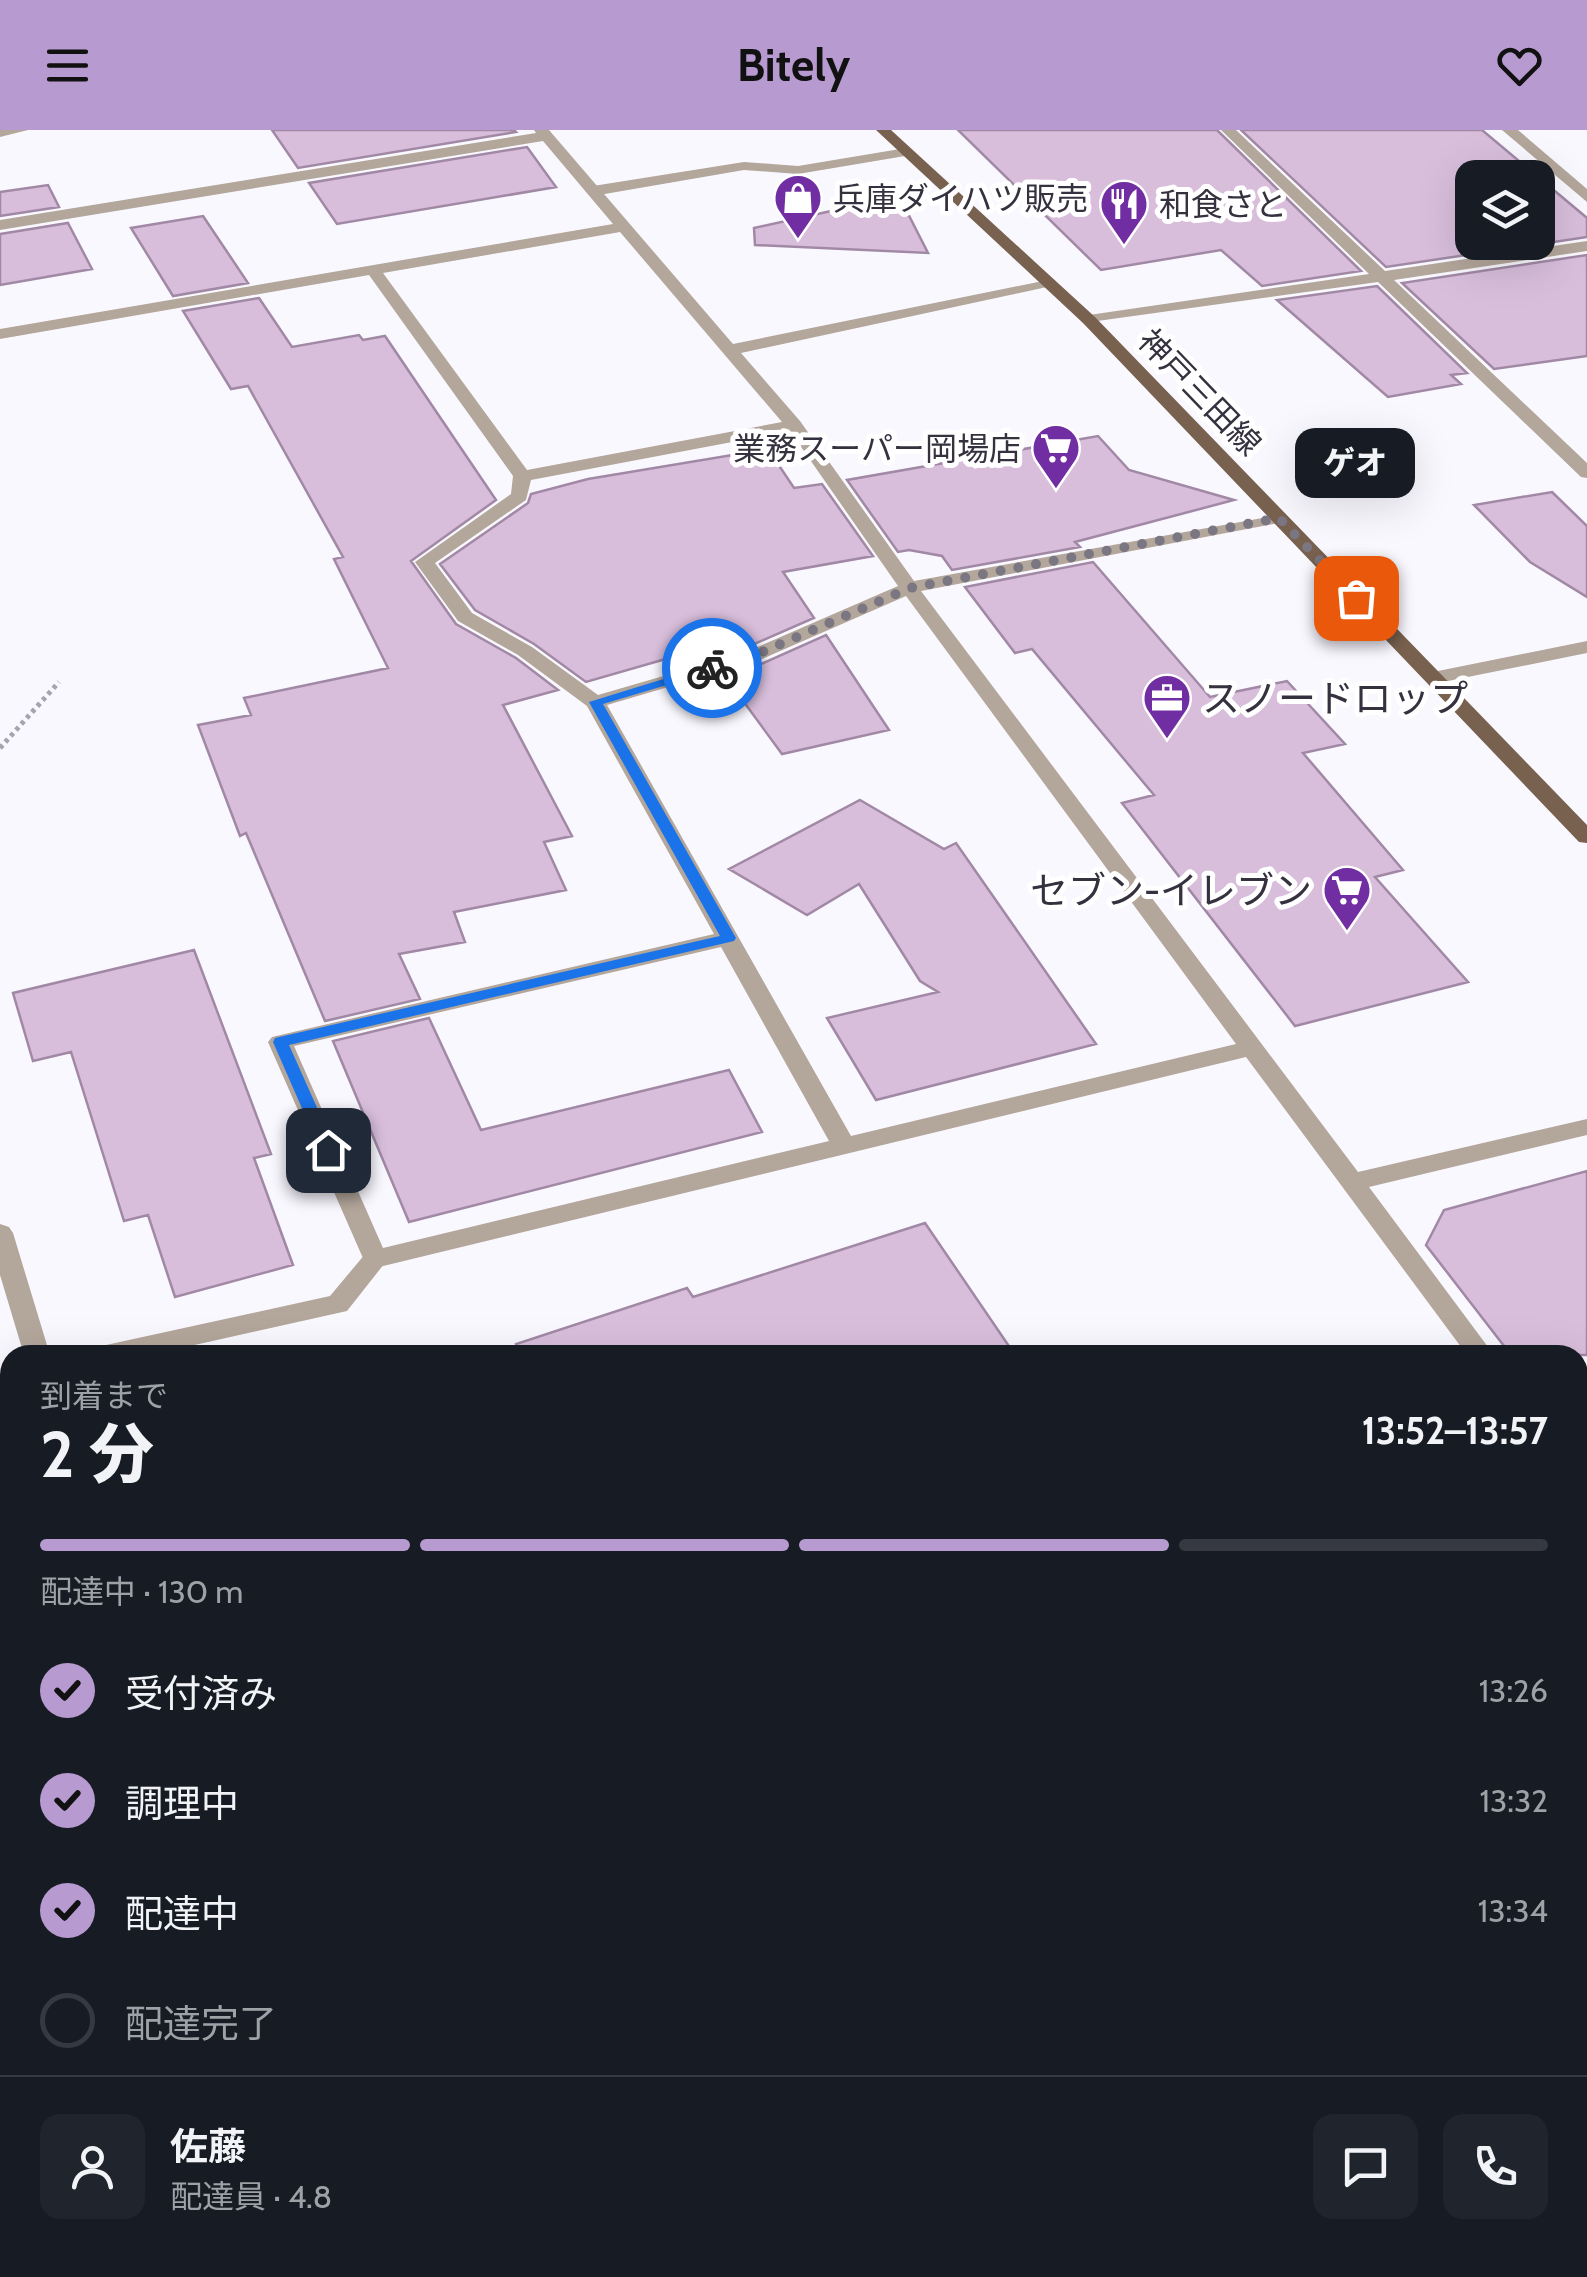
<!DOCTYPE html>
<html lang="ja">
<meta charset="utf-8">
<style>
:root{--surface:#171b24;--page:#20242c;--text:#f1f3f6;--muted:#9ea1a6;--line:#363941;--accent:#b79ad0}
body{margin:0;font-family:Cabin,"Noto Sans JP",sans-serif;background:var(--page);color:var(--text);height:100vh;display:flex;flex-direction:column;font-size:38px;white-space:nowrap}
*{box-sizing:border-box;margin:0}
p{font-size:32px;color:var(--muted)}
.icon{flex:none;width:55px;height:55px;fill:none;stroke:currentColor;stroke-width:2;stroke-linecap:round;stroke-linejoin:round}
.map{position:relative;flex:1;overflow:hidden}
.panel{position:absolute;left:0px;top:1215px;width:1588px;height:932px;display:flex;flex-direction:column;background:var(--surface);border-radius:30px 30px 0 0;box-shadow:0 10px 40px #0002}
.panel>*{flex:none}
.controls{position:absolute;left:1455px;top:30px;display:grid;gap:20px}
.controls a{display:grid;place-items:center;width:100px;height:100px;border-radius:20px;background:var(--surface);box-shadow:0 10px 40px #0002;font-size:50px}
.pin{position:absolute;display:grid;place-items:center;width:85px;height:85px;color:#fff;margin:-42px;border-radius:20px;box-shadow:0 5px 15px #0006}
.courier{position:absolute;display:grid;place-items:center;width:100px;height:100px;margin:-50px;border:8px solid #1a73e8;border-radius:50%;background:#fff;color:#222;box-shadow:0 2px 12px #0007}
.bubble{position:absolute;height:70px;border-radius:20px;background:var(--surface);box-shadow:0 10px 40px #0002;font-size:32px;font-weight:800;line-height:70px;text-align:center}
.headline em{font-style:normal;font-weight:800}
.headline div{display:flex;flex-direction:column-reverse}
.headline{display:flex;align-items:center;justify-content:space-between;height:170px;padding:0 40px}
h1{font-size:65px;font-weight:800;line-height:75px}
.bar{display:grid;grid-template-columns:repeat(4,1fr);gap:15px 10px;align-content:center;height:120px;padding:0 40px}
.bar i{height:12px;border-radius:8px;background:var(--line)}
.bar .selected{background:var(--accent)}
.bar p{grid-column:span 4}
.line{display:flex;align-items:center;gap:25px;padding:0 40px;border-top:2px solid var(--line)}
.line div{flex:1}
.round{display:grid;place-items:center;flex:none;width:105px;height:105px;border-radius:20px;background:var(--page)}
ol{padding:0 40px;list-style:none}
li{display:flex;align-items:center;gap:30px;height:110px}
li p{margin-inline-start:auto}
li .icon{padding:10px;border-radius:50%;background:var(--accent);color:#111;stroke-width:4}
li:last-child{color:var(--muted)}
li i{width:55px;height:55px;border:5px solid var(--line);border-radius:50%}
header{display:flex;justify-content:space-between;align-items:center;height:130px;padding:0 40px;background:var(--accent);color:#111;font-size:45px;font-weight:800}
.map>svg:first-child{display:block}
.forest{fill:#c1d380}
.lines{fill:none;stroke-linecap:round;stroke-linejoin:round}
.river{fill:#c0dbf3;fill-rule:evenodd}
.building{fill:#d8bedb;stroke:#a189a5;stroke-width:2.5;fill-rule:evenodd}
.path-far1{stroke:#a7a4ad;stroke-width:5;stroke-dasharray:4 4;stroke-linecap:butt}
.path{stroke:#a7a4ad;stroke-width:8;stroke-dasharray:6 6;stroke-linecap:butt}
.service{fill:#b3a69b;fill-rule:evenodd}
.minor{fill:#b3a69b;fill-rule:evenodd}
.primary{fill:#78614e;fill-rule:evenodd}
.route{fill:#1a73e8}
.done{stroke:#7a7782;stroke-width:10;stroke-dasharray:0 18}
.labels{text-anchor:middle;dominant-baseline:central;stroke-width:10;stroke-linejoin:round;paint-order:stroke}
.far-poi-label{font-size:32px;fill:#35313e;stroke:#fff;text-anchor:start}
.far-street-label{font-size:32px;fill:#35313e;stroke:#fff}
.poi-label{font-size:38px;fill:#35313e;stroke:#fff;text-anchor:start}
</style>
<header><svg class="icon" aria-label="menu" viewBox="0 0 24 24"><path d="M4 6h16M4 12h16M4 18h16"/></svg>Bitely<svg class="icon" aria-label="heart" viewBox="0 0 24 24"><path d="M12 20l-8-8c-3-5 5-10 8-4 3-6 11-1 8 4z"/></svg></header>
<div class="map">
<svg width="1587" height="2147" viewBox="0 0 1587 2147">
<rect width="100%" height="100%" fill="#faf8ff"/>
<path class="forest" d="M0 1775 10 1782V2063L6 2050 0 2047Z
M30 2138H404L417 2147H33Z"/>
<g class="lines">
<path class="river" d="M0 1595 10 1598V1731L0 1727Z
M548 2138H731L735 2147H552Z"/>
</g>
<path class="building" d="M272 0H514L516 2 298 38Z
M958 0H1217L1361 141 1262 156 1221 120 1101 140Z
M1241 0H1482L1587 88V107L1386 137ZM1472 48H1538V112H1472Z
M527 17 556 57 337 94 309 53Z
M48 55 59 77 0 86V62Z
M899 66 928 123 755 115 754 98Z
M203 86 248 153 173 166 131 98Z
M68 93 92 139 0 155V104Z
M1587 125V226L1494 239 1402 153Z
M1377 156 1467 243 1451 245 1461 254 1388 267 1277 170Z
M259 168 292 217 359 205 363 210 385 206 496 370 411 431 456 494 516 528 558 560 503 575 572 706 544 712 566 760 454 782 465 812 399 824 420 869 325 891 246 703 240 706 198 595 251 585 244 568 388 538 334 429 343 427 248 256 231 259 183 181Z
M1098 306 1129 340 1234 370 1075 412 1080 417 952 440 942 426 909 420 898 422 847 350Z
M768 319 794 358 822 354 873 426 783 442 814 488 745 518 711 528 704 518 586 552 534 514 475 480 440 434 528 373 531 364 588 349Z
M1552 362 1587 396V467L1530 432 1474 375Z
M1093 432 1210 567 1287 551 1345 614 1303 623 1403 740 1375 747 1468 852 1295 896 1122 673 1154 665 1032 519 1015 523 965 457Z
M826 505 889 600 782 624 724 545 761 534Z
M860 670 944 719 956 713 1096 914 876 970 827 888 938 862 920 851 859 754 807 785 729 739Z
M194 820 271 1024 254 1028 293 1135 175 1167 148 1085 124 1091 71 922 33 931 13 863Z
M429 888 481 1000 729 940 762 1002 409 1092 333 911Z
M1587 1041V1225H1511L1426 1115 1444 1080Z
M925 1093 1015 1225H518L516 1214 687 1158 693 1167Z"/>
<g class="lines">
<path class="path-far1" d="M0 618 59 552"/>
<path class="path" d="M0 1497 10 1503
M1449 2138 1450 2147"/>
<path class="service" d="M906 18 911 19V25L798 44 744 40 593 66 585 61 593 56 744 32 798 36Z
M0 1094 9 1097 13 1103 50 1225H24L0 1145Z
M375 1120 384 1123 388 1129 347 1181 150 1225H93L97 1218 106 1215 330 1166 366 1123Z"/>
<path class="minor" d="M0 0H28L0 7Z
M534 0H549L733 214 1053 149V155L1047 157 741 223 800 291 914 451 1285 384V392L1279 393 921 461 1358 1042 1587 989V1005L1369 1057 1494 1225H1467L1246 927 375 1138 366 1135 268 912 272 907 714 804 587 576 518 525 458 491 415 432 511 364 513 346 369 145 0 209V199L613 94 543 11 0 100V90L536 3ZM620 102 782 292 527 340 383 143ZM790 301 898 456 746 522 598 565 532 517 472 483 435 433 526 370 531 350ZM906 466 1236 914 851 1006 607 575 760 530ZM721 817 829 1011 383 1118 294 916Z
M1221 0H1236L1385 141 1587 111V121L1394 150 1587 333V348L1581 347 1378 152 1083 193 1081 190 1089 185 1369 144Z
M1502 0H1518L1587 59V72Z
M1587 511V523L1433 554 1423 548 1433 542Z
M1578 1348 1587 1351V1383L1578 1380Z"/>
<path class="primary" d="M876 0H891L1095 187 1587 695V713L1579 712 1083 193Z"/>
</g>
<path class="route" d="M712 534 719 538 717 540 603 574 736 808 734 811 289 915 336 1020 334 1024H322L273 912 275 908 720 806 589 572Z"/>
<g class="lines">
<path class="done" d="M712 538 753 526 910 458 1279 388 1356 468"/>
</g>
<defs>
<g id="shop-pin" transform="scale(2.5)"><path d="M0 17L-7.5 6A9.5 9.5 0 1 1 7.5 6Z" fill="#712da2" stroke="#fff"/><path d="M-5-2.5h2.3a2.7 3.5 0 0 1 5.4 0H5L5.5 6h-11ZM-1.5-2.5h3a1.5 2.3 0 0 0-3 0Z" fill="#fff"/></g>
<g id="restaurant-pin" transform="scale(2.5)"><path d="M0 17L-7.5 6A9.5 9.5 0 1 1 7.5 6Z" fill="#712da2" stroke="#fff"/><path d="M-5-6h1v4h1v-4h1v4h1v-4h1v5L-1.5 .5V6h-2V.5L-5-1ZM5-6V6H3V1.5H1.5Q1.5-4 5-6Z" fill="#fff"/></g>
<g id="supermarket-pin" transform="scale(2.5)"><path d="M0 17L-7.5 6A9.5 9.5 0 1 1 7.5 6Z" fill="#712da2" stroke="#fff"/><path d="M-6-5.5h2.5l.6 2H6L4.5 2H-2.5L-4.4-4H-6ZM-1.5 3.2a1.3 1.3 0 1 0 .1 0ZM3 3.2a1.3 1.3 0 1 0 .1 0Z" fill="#fff"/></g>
<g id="office-pin" transform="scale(2.5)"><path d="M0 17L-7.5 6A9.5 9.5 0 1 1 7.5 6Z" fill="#712da2" stroke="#fff"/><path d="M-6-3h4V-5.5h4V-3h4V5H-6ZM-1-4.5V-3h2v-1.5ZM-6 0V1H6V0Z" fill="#fff"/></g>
</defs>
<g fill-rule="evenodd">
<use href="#shop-pin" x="798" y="68"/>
<use href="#restaurant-pin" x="1124" y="74"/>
<use href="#supermarket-pin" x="1056" y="318"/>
<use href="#office-pin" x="1167" y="568"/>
<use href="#supermarket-pin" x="1347" y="760"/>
</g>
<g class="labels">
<g class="far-poi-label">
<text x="833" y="68">兵庫ダイハツ販売</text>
<text x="1159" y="74">和食さと</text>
<text x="1021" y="318" text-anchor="end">業務スーパー岡場店</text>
</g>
<g class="far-street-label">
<text transform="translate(1200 262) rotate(46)">神戸三田線</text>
</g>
<g class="poi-label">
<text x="1202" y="568">スノードロップ</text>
<text x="1312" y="760" text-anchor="end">セブン-イレブン</text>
</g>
</g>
</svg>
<div class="controls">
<a><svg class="icon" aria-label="layers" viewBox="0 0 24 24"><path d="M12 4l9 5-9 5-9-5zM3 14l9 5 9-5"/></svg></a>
</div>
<div class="pin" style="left:1356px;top:468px;background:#ea580c"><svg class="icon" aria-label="bag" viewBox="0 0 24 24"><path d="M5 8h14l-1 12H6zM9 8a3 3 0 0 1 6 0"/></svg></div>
<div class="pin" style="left:328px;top:1020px;background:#1f2937"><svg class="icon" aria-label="home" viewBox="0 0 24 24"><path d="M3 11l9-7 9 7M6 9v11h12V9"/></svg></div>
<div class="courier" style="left:712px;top:538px"><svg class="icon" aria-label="bike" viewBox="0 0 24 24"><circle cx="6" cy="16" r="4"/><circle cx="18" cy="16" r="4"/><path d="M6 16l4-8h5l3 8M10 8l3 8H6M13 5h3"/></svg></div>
<div class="bubble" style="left:1295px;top:298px;width:120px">ゲオ</div>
<section class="panel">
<div class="headline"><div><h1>2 分</h1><p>到着まで</p></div><em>13:52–13:57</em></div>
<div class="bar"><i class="selected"></i><i class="selected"></i><i class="selected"></i><i></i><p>配達中 · 130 m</p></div>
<ol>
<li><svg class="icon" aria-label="check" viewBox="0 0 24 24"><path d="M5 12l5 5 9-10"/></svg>受付済み<p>13:26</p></li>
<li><svg class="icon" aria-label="check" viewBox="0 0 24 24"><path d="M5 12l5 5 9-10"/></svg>調理中<p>13:32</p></li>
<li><svg class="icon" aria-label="check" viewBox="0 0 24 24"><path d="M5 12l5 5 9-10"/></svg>配達中<p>13:34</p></li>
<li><i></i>配達完了</li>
</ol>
<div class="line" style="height:180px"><a class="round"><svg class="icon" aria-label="person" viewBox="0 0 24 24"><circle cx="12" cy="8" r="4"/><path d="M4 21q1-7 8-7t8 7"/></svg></a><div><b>佐藤</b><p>配達員 · 4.8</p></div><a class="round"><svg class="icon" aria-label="chat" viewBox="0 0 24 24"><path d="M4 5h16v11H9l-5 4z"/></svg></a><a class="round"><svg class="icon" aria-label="phone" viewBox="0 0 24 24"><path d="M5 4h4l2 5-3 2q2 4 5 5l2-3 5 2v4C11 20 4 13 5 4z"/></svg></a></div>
</section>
</div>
